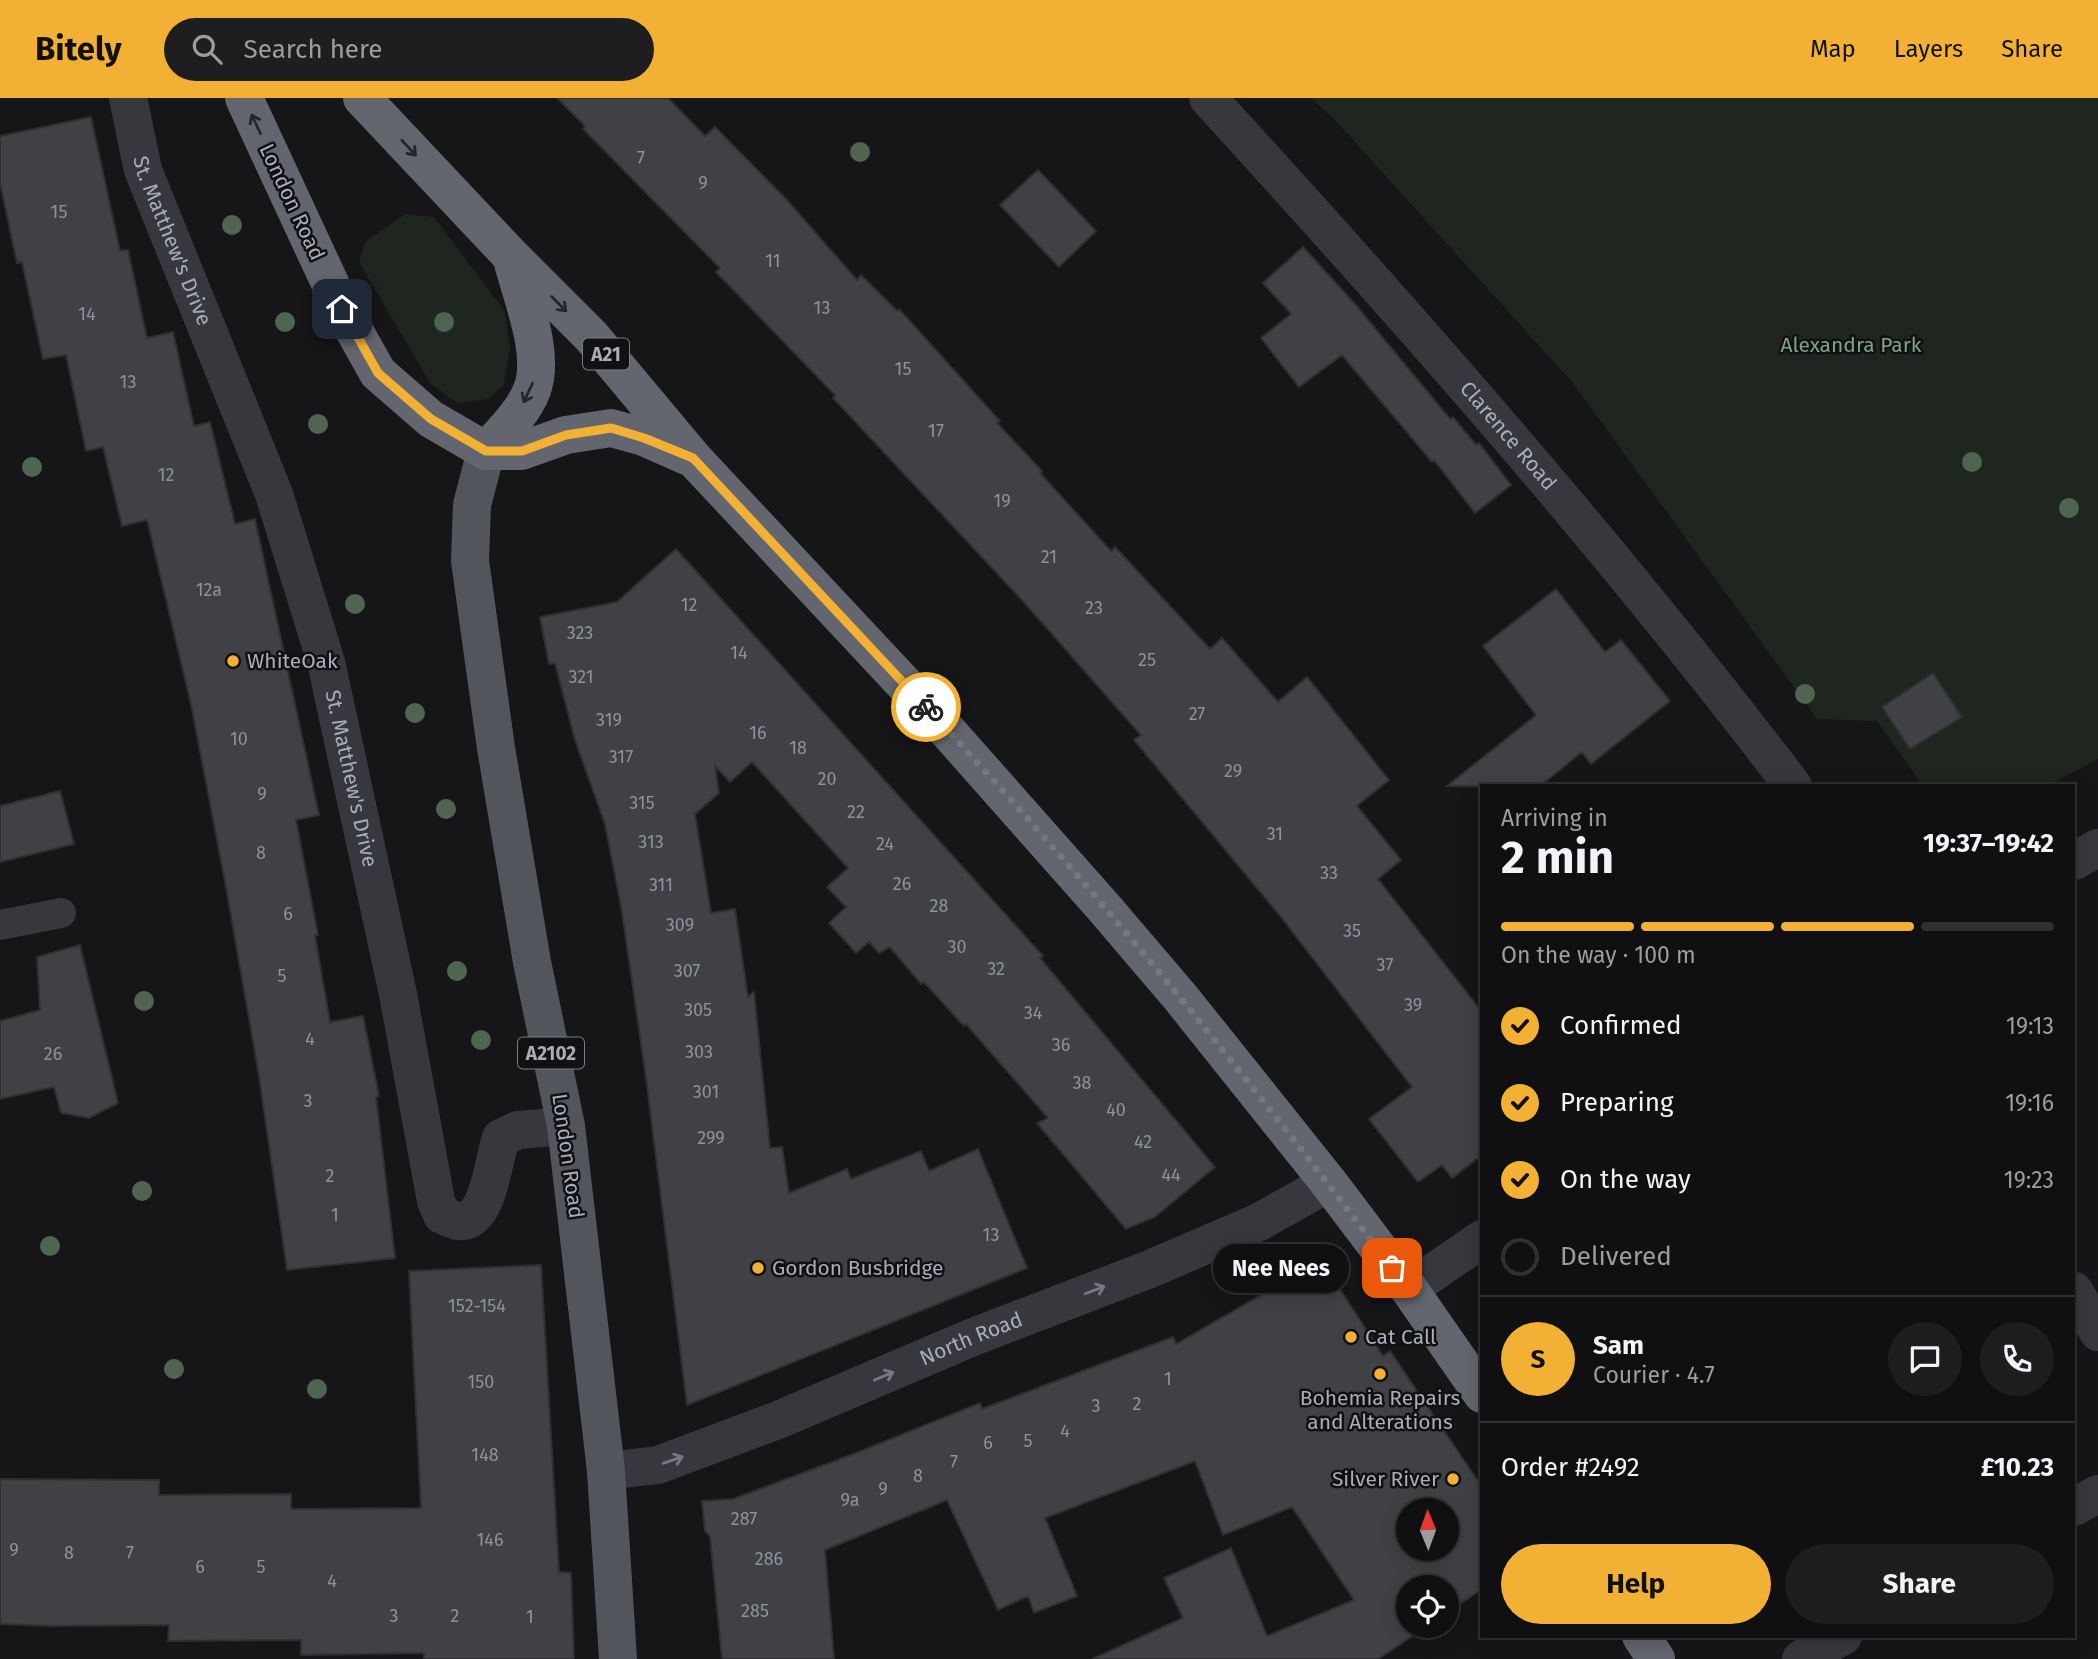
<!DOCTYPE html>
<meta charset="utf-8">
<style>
:root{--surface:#101012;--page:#1e1e20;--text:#f1f3f6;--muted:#9c9d9f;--line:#303032;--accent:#f2b134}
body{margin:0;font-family:"Fira Sans",sans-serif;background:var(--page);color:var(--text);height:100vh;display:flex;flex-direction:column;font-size:26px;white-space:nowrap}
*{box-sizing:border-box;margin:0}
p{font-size:23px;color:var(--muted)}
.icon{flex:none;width:38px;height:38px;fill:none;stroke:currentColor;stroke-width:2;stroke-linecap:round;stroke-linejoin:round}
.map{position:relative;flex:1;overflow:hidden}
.drawer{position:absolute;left:1480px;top:686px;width:595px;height:854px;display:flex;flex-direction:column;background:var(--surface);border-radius:0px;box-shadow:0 4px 18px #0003,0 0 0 2px var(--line)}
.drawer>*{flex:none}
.needle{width:46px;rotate:359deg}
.tools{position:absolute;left:1396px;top:1400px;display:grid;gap:14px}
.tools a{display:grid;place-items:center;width:63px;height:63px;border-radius:50%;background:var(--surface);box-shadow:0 4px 18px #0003,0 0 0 2px var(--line);font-size:35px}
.pin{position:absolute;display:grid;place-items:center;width:60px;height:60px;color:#fff;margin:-30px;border-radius:14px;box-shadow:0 4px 10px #0006}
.courier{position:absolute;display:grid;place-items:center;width:70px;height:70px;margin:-35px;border:5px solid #f2b134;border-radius:50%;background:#fff;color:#222;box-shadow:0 2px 9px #0007}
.bubble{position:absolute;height:49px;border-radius:24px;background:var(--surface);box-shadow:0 4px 18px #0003,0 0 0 2px var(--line);font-size:23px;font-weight:700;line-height:49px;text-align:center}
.headline em{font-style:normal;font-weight:700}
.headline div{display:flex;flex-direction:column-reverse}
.headline{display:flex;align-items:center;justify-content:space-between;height:119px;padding:0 21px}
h1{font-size:46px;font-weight:700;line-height:52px}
.bar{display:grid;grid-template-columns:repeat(4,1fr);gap:10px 7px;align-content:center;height:84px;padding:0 21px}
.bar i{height:9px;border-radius:5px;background:var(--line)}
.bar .on{background:var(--accent)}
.bar p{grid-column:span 4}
.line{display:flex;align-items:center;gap:18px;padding:0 21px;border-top:2px solid var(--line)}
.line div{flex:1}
.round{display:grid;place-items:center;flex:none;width:74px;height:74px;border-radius:37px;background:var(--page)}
ol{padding:0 21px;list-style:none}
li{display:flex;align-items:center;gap:21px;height:77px}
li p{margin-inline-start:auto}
li .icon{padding:7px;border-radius:50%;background:var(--accent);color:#111;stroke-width:4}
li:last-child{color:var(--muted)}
li i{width:38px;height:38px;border:4px solid var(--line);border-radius:50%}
.cta{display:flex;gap:14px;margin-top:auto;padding:14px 21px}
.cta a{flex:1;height:80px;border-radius:42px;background:var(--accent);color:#111;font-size:28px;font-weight:700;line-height:80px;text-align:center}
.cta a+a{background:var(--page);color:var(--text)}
header{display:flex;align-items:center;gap:42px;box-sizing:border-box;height:98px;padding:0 35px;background:var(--accent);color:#111}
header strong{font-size:33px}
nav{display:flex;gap:38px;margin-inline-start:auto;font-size:24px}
.search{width:490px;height:63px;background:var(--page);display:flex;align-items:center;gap:18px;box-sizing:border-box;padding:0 24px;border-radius:38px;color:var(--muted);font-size:26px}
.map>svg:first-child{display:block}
.green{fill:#1e261f}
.building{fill:#404145;stroke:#303034;stroke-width:2;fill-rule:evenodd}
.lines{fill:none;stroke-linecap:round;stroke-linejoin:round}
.lane{stroke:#37383d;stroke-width:30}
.street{stroke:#37383d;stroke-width:38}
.primary{stroke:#53555c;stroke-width:38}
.highway{stroke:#63666e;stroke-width:38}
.tree{fill:#506452}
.oneway{stroke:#26262a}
.oneway2{stroke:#757881}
.done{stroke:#757880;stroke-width:7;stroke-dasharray:0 12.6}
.route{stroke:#f2b134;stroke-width:9}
.poi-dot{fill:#f2b134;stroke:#111113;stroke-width:2.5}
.labels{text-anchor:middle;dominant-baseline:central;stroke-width:5;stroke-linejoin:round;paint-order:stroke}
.number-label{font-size:18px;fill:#8e929b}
.shield{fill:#111113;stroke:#7b7e86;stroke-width:2}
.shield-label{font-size:19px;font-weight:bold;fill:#a8adb8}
.street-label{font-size:21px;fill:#a8adb8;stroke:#111113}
.park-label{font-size:21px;fill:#7fa381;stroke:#111113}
.poi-label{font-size:21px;fill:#a8adb8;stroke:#111113;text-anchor:start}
</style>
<header>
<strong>Bitely</strong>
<div class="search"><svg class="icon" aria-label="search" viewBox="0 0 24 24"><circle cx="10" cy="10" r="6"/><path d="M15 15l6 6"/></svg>Search here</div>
<nav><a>Map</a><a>Layers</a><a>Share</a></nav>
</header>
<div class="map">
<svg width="2098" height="1561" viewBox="0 0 2098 1561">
<rect width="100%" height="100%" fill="#161618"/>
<path class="green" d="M1311 0H2098V661L2047 688H1923L1877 623 1817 621 1572 284 1335 22Z
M405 116 434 119 504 212 510 249 504 287 488 301 457 305 430 285 359 164 365 144Z"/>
<path class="building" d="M557 0H668L705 38 715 29 786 101 857 182 861 177 897 213 899 211 1000 323 997 325 1042 373 1040 375 1111 453 1115 449 1210 551 1222 540 1278 604 1307 579 1389 682 1357 708 1401 762 1378 781 1482 914V1057L1452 1080 1442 1067 1418 1084 1369 1021 1412 989 1281 819 1134 642 1141 637 1022 502 833 300 835 297 716 174 720 170 583 31 585 28Z
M91 19 120 153 128 152 147 240 173 234 194 328 210 324 235 426 255 421 319 717 296 722 318 837 315 838 330 924 363 918 379 998 376 999 395 1160 287 1172 259 978 226 789 191 606 147 422 122 428 103 349 86 353 66 257 43 261 22 164 17 165 0 85V38Z
M1038 72 1096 133 1059 169 1000 107Z
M1303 149 1355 206 1450 321 1453 319 1476 347 1479 345 1511 387 1475 415 1434 362 1432 364 1342 257 1299 289 1261 240 1291 216 1263 185Z
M676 451 1043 858 1040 860 1215 1069 1155 1119 1126 1131 1037 1025 1048 1020 966 926 964 928 924 884 921 886 890 849 879 855 869 844 856 855 829 825 846 809 827 789 848 770 752 664 730 684 715 668 719 695 695 716 711 815 735 811 748 899 754 894 770 1050 782 1049 789 1095 847 1071 851 1081 921 1053 929 1073 978 1051 1027 1170 687 1307 646 980 622 814 605 726 575 642 555 565 549 566 540 519 617 504Z
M1556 491 1605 554 1621 542 1670 603 1591 666 1582 654 1540 688H1447L1536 617 1483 548Z
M1933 575 1962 619 1910 651 1882 609Z
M60 693 74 746 0 764V708Z
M80 847 118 1005 89 1020 61 1015 54 989 0 1001V923L40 912 37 859Z
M1314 1151 1383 1258 1390 1253 1482 1389V1491L1447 1515V1489H1409V1528H1428L1378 1561H1092L1183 1520 1164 1480 1231 1450 1267 1538 1354 1502 1292 1409 1223 1437 1195 1363 1045 1420 1077 1498 1034 1515 1028 1498 998 1512 947 1402 825 1452 834 1561H722L710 1438 705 1433 702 1403 733 1401 851 1357 980 1305 982 1311 1173 1239 1176 1246 1282 1185 1274 1172ZM1409 1412H1447V1451H1409Z
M541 1167 559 1474 571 1475 574 1561H424V1555L301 1557V1542L168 1543 169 1527 50 1528 0 1526V1381L159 1382V1397L291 1396V1411L421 1410 409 1173Z"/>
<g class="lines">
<path class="lane" d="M0 827 61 815"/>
<g class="street">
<path id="s1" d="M128 0 143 72 274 396 326 564 398 896 436 1103 442 1117C447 1119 453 1122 458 1123 489 1127 493 1061 501 1040L518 1032 566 1028"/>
<path id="s2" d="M1208 0C1411 222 1610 448 1793 688"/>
<path d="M2074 763 2098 750"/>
<path d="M1409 1191 1482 1141"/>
<path d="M2074 1193 2098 1234"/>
<path id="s3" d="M606 1373 658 1367 778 1322 973 1239 1150 1171 1257 1125 1329 1085"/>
<path d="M2074 1409 2098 1396"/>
<path d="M1801 1561 1843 1538"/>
</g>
<path class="primary" d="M486 353 472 407 470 463 496 650 532 864 566 1028 606 1373 618 1561"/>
<path class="highway" d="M244 0 342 211 378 275 431 321 486 353H521L566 337 611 330 644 339 687 358
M362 0 511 158 591 238 693 360 936 620 1106 812 1181 900 1329 1085 1409 1191 1482 1296
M486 353C502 335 523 315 532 292 546 255 521 198 512 161
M1641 1538 1656 1561"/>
</g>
<g class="tree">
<circle cx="860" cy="54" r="10"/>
<circle cx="232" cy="127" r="10"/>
<circle cx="285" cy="224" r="10"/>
<circle cx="444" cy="224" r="10"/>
<circle cx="318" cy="326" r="10"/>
<circle cx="1972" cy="364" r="10"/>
<circle cx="32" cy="369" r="10"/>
<circle cx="2069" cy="410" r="10"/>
<circle cx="355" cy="506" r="10"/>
<circle cx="1805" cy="596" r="10"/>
<circle cx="415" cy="615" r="10"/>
<circle cx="446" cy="711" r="10"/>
<circle cx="457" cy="873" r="10"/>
<circle cx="144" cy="903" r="10"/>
<circle cx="481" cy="942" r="10"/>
<circle cx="142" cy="1093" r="10"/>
<circle cx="50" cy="1148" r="10"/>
<circle cx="174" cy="1271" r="10"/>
<circle cx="317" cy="1291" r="10"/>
</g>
<defs><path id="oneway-shaft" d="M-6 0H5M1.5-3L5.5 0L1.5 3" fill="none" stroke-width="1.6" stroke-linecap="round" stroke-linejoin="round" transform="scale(1.75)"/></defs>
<g class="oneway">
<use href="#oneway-shaft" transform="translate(256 26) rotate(-115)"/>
<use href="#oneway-shaft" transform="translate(409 50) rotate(47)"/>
<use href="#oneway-shaft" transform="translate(559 206) rotate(45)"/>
<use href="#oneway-shaft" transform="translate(528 295) rotate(115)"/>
</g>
<g class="oneway2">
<use href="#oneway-shaft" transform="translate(1095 1192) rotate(-21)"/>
<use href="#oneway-shaft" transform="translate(884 1278) rotate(-23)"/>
<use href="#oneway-shaft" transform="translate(673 1362) rotate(-19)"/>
</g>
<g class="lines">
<path class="done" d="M926 609C1092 786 1246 976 1392 1170"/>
<path class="route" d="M342 211 378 275 431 321 486 353H522L566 337 611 330 644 340 693 360 926 609"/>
</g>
<g class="poi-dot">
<circle cx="233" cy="563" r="7"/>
<circle cx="758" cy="1170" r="7"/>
<circle cx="1351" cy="1239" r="7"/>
<circle cx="1380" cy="1276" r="7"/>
<circle cx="1453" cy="1381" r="7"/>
</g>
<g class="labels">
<g class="number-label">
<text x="641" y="60">7</text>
<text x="703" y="85">9</text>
<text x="59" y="114">15</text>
<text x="773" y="163">11</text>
<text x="822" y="210">13</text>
<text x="87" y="216">14</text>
<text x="903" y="271">15</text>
<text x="128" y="284">13</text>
<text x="936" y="333">17</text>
<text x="166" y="377">12</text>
<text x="1002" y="403">19</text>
<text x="1049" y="459">21</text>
<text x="209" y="492">12a</text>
<text x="689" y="507">12</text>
<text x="1094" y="510">23</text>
<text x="580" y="535">323</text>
<text x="739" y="555">14</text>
<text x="1147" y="562">25</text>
<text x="581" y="579">321</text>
<text x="1197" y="616">27</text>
<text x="609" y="622">319</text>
<text x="758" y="635">16</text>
<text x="239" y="641">10</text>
<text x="798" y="650">18</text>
<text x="621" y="659">317</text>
<text x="1233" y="673">29</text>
<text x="827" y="681">20</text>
<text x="262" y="696">9</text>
<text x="642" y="705">315</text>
<text x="856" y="714">22</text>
<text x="1275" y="736">31</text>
<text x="651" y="744">313</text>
<text x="885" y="746">24</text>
<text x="261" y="755">8</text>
<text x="1329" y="775">33</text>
<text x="902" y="786">26</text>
<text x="661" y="787">311</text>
<text x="939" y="808">28</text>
<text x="288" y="816">6</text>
<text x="680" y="827">309</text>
<text x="1352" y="833">35</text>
<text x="957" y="849">30</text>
<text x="1385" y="867">37</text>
<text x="996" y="871">32</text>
<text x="687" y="873">307</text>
<text x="282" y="878">5</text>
<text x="1413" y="907">39</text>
<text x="698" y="912">305</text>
<text x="1033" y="915">34</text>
<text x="310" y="941">4</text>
<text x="1061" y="947">36</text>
<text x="699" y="954">303</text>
<text x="53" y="956">26</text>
<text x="1082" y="985">38</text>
<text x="706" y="994">301</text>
<text x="308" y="1003">3</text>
<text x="1116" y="1012">40</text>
<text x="711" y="1040">299</text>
<text x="1143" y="1044">42</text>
<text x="1171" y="1077">44</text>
<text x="330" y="1078">2</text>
<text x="335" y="1117">1</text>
<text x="991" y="1137">13</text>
<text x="477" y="1208">152-154</text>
<text x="1168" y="1281">1</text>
<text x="481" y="1284">150</text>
<text x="1137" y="1306">2</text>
<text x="1096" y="1308">3</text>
<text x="1065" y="1333">4</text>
<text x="1028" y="1343">5</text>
<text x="988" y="1345">6</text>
<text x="485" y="1357">148</text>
<text x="954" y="1364">7</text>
<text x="918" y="1378">8</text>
<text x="883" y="1391">9</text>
<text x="850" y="1402">9a</text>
<text x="744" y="1421">287</text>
<text x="490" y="1442">146</text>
<text x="14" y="1452">9</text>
<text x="69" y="1455">8</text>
<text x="130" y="1455">7</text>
<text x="769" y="1461">286</text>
<text x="200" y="1469">6</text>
<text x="261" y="1469">5</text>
<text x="332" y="1483">4</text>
<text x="755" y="1513">285</text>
<text x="394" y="1518">3</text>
<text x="455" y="1518">2</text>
<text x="530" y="1519">1</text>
</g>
<g class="shield">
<rect x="583" y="240.5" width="46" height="31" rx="5"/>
<rect x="518" y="939.5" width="66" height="31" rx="5"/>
</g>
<g class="shield-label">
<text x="606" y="256">A21</text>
<text x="551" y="955">A2102</text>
</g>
<g class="street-label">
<text transform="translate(292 104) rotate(65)">London Road</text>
<text stroke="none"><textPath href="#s1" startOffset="150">St. Matthew's Drive</textPath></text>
<text stroke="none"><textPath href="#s2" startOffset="452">Clarence Road</textPath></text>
<text stroke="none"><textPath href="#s1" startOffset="718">St. Matthew's Drive</textPath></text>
<text transform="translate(568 1058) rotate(82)">London Road</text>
<text stroke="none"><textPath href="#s3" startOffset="390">North Road</textPath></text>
</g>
<g class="park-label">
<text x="1851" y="247">Alexandra Park</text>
</g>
<g class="poi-label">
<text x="247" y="563">WhiteOak</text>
<text x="772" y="1170">Gordon Busbridge</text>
<text x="1365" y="1239">Cat Call</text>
<text x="1380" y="1300" text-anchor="middle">Bohemia Repairs<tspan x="1380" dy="24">and Alterations</tspan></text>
<text x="1439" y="1381" text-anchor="end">Silver River</text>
</g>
</g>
</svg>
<div class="tools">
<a><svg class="needle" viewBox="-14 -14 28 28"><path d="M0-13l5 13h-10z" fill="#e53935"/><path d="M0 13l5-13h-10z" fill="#9c9d9f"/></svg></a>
<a><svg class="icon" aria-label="locate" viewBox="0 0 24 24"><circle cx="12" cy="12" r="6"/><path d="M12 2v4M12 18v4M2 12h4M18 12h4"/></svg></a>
</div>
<div class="pin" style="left:1392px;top:1170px;background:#ea580c"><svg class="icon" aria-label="bag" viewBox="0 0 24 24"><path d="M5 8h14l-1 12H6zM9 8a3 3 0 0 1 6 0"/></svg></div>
<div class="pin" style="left:342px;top:211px;background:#1f2937"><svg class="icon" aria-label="home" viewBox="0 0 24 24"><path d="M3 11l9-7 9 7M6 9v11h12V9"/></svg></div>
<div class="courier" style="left:926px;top:609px"><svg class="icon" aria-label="bike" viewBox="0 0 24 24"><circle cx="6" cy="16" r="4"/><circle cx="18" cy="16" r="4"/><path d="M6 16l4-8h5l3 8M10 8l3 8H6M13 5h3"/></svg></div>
<div class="bubble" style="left:1213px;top:1146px;width:136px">Nee Nees</div>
<section class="drawer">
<div class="headline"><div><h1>2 min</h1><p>Arriving in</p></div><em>19:37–19:42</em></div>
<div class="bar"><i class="on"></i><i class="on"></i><i class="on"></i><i></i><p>On the way · 100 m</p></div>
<ol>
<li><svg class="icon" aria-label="check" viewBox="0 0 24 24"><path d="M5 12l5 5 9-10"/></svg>Confirmed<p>19:13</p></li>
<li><svg class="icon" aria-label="check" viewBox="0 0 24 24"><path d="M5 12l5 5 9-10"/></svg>Preparing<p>19:16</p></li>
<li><svg class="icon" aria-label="check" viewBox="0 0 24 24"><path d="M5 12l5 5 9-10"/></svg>On the way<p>19:23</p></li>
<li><i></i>Delivered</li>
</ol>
<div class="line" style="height:126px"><b class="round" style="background:var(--accent);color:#111">S</b><div><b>Sam</b><p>Courier · 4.7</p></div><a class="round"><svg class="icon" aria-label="chat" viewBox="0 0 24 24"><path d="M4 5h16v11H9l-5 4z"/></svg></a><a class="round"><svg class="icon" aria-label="phone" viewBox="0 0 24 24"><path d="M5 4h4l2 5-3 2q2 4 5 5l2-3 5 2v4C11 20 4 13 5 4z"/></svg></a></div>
<div class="line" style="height:91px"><div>Order #2492</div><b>£10.23</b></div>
<div class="cta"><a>Help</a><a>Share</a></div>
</section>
</div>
